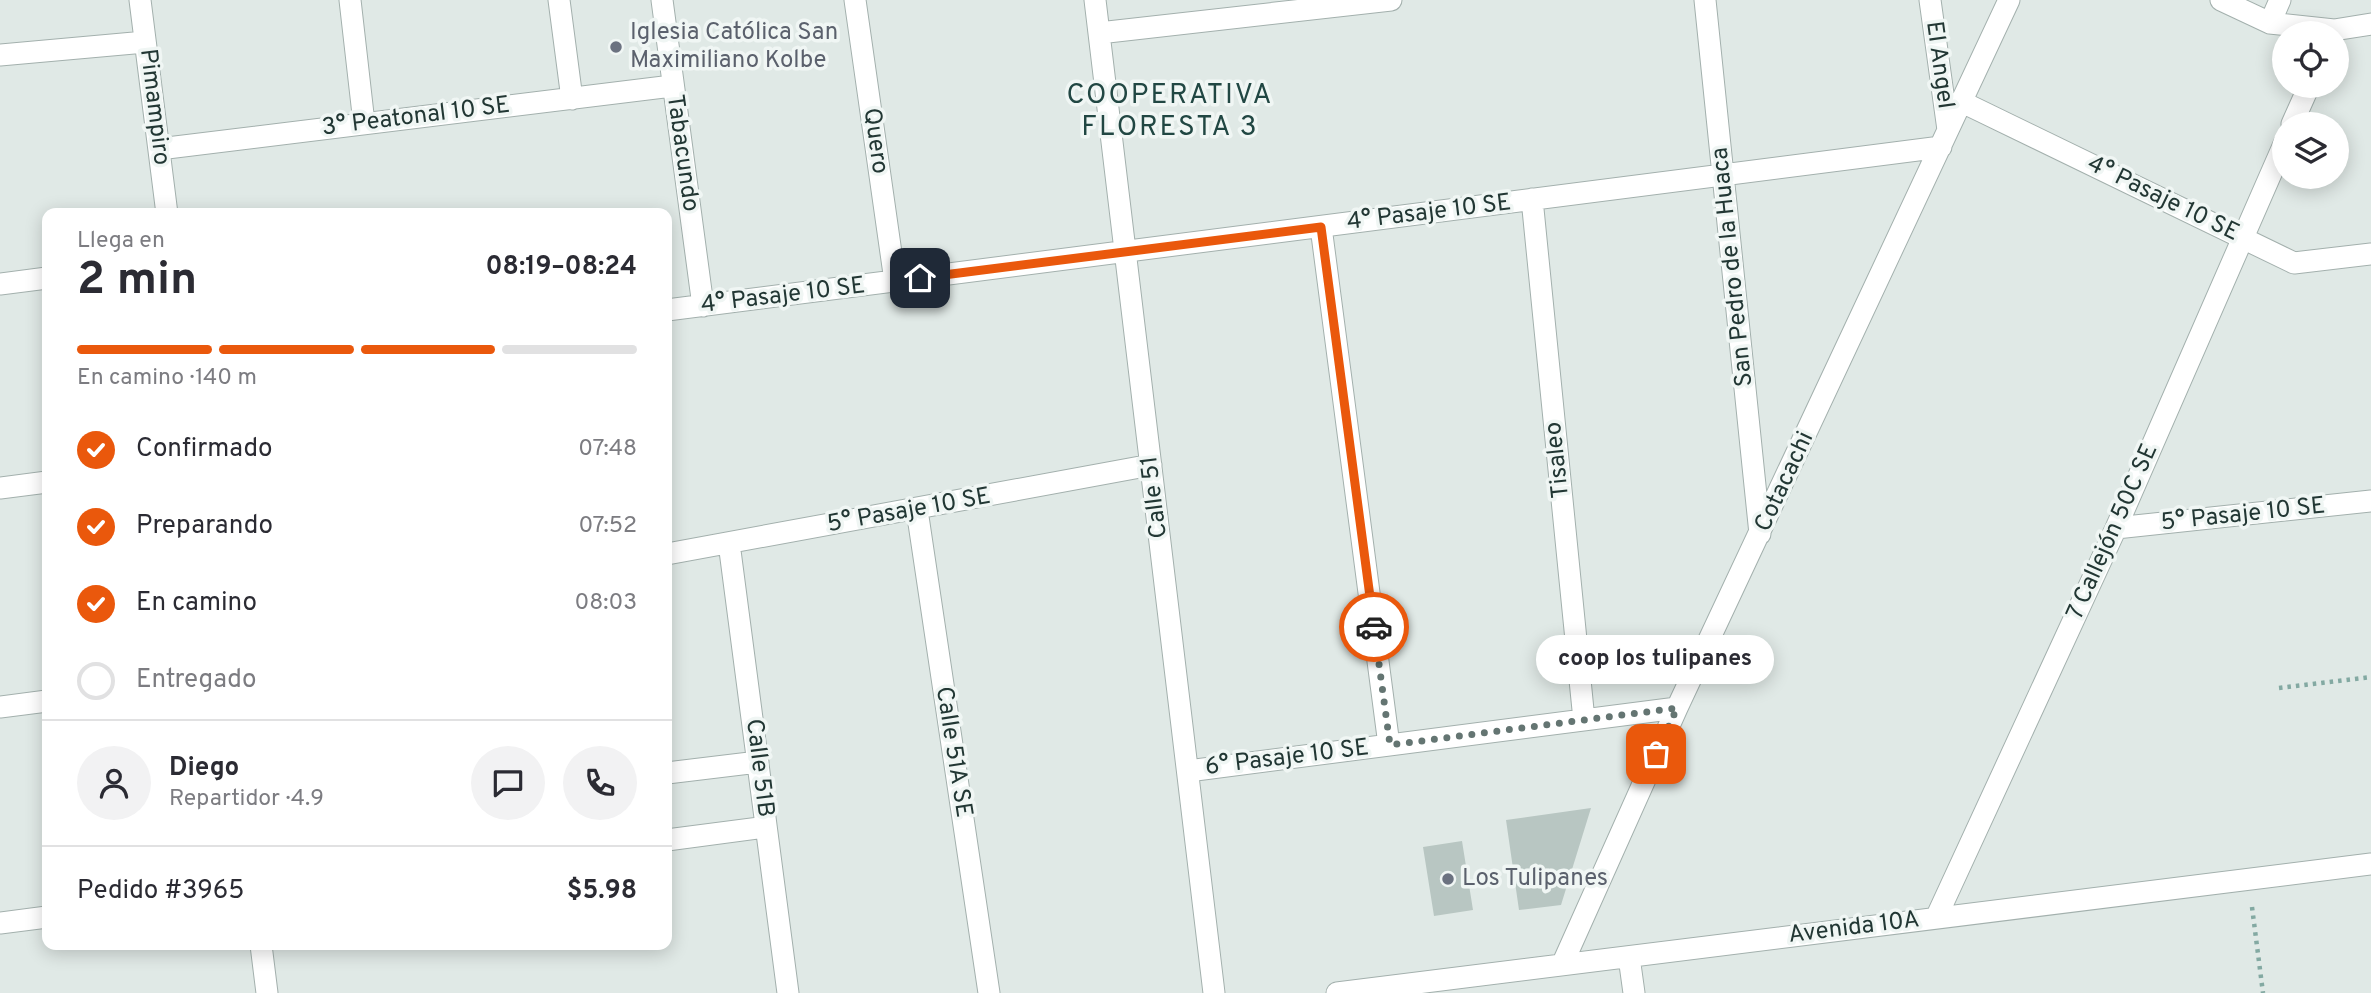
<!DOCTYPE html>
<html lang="es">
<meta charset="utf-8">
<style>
:root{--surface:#fff;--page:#f2f2f3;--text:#2b2b33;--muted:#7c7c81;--line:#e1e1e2;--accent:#ea580c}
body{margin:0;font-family:Overpass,sans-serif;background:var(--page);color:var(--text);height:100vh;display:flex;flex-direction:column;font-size:26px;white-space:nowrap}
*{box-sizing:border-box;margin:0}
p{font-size:23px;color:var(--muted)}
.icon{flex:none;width:38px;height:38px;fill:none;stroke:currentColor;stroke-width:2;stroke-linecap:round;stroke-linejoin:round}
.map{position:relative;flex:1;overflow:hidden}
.drawer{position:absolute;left:42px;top:208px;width:630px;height:742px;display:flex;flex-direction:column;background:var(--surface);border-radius:14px;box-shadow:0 4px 18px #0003}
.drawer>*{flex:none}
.controls{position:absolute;left:2272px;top:21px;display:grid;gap:14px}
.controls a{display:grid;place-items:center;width:77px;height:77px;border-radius:50%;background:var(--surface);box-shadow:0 4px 18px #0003;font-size:35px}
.pin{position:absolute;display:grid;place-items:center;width:60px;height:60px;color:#fff;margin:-30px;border-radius:14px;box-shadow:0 4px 10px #0006}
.courier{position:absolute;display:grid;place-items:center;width:70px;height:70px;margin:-35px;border:5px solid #ea580c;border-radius:50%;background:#fff;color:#222;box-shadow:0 2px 9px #0007}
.bubble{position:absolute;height:49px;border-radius:24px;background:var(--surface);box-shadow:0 4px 18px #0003;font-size:23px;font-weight:700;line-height:49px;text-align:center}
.head em{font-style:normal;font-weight:700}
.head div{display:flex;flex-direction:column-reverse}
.head{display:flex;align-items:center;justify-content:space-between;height:119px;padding:0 35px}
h1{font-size:46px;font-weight:700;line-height:52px}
.bar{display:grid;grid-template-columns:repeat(4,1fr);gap:10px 7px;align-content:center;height:84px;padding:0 35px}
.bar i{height:9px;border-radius:5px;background:var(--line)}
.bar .current{background:var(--accent)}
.bar p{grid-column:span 4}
.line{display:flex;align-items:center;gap:18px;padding:0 35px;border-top:2px solid var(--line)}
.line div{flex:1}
.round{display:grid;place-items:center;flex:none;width:74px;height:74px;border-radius:37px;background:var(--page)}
ol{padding:0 35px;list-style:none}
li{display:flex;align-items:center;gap:21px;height:77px}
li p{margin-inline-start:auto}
li .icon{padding:7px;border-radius:50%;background:var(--accent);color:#fff;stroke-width:4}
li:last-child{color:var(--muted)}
li i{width:38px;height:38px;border:4px solid var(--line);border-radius:50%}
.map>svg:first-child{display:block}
.building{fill:#b8c6c2}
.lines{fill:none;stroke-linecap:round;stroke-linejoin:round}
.street-casing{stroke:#a3b0ad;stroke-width:23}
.path{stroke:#83a9a2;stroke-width:4.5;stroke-dasharray:3.5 5;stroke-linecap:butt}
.street{stroke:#fff;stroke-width:21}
.done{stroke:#647572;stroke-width:7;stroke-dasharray:0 12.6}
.route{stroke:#ea580c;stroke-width:9}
.worship-dot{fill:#6b7280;stroke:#f0f6f4;stroke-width:2.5}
.labels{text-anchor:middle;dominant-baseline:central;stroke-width:7;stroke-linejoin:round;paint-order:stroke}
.worship-label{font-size:24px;fill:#5b616d;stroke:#f0f6f4;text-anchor:start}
.street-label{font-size:24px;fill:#223734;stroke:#f0f6f4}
.quarter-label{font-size:28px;letter-spacing:2px;fill:#214743;stroke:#f0f6f4}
</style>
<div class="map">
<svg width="2371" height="993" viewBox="0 0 2371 993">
<rect width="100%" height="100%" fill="#e0e9e6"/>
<path class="building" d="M1591 808 1561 905 1519 910 1506 820Z
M1462 841 1473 910 1434 916 1423 847Z"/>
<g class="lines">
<g class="street-casing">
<path id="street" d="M140 0 167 214
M350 0 364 123
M559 0 572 99
M662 0 703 306
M855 0 895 281
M1095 0 1214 993
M1705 0 1760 534
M1930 0 1948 130
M2221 0 2270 23 2334 30 2371 24
M2270 23 2280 0
M1099 33 1391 0
M0 55 145 42
M1962 102 2294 263 2371 254
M2292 124 2309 86
M159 149 672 86
M1532 199 1584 720
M1321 227 1389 745
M0 284 47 278
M667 310 1941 147
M0 488 47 482
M917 510 989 993
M2116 528 2371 501
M729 543 788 993
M667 554 1151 465
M0 707 47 701
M1188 771 1677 708
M667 773 758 762
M667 840 766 827
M1936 918 2116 528 2284 144
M0 923 47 917
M261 945 267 993
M1629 957 1634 993
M1562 965 1677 708 2009 0
M1337 993 2371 864"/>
</g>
<path class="path" d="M2279 688 2371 677
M2252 907 2263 993"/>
<use href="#street" class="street"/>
</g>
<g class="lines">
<path class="done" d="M1374 627 1390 745 1677 708 1656 754"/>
<path class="route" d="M920 278 1321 227 1374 627"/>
</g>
<g class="worship-dot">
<circle cx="616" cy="47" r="7"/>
<circle cx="1448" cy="879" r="7"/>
</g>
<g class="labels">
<g class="worship-label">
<text x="630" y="33">Iglesia Católica San<tspan x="630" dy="28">Maximiliano Kolbe</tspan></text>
<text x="1462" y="879">Los Tulipanes</text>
</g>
<g class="street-label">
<text transform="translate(1939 65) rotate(82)">El Angel</text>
<text transform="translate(154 107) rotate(83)">Pimampiro</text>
<text transform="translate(416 117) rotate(-7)">3° Peatonal 10 SE</text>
<text transform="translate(875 141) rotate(82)">Quero</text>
<text transform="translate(682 153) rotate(82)">Tabacundo</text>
<text transform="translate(2163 199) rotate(26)">4° Pasaje 10 SE</text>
<text transform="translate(1429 213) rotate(-7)">4° Pasaje 10 SE</text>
<text transform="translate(1733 267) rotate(-96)">San Pedro de la Huaca</text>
<text transform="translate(783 296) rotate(-7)">4° Pasaje 10 SE</text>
<text transform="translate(1558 460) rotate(-96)">Tisaleo</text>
<text transform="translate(1785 482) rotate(-65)">Cotacachi</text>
<text transform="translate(1155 497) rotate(-97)">Calle 51</text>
<text transform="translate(909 511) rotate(-10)">5° Pasaje 10 SE</text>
<text transform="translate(2243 515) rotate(-6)">5° Pasaje 10 SE</text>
<text transform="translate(2113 532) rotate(-66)">7 Callejón 50C SE</text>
<text transform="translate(953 752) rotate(81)">Calle 51A SE</text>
<text transform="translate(1287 758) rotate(-7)">6° Pasaje 10 SE</text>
<text transform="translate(759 768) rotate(83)">Calle 51B</text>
<text transform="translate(1854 928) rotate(-7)">Avenida 10A</text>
</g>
<g class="quarter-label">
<text x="1170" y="96">COOPERATIVA<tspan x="1170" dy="32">FLORESTA 3</tspan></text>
</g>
</g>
</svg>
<div class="controls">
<a><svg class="icon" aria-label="locate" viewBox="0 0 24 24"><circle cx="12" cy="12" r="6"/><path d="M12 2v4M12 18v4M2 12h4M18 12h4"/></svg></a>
<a><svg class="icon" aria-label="layers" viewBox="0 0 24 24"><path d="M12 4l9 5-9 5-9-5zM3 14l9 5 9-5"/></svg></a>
</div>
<div class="pin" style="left:1656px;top:754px;background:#ea580c"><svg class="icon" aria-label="bag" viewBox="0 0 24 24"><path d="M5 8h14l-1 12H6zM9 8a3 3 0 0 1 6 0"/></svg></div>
<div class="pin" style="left:920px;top:278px;background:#1f2937"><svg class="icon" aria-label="home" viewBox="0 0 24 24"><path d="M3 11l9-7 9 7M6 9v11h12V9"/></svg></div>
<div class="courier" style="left:1374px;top:627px"><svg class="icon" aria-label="car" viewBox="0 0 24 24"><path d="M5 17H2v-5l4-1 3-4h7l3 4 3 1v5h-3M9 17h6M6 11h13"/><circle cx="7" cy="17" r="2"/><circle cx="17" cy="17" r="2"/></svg></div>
<div class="bubble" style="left:1536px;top:635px;width:238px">coop los tulipanes</div>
<section class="drawer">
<div class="head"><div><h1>2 min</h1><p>Llega en</p></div><em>08:19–08:24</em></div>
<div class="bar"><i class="current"></i><i class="current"></i><i class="current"></i><i></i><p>En camino · 140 m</p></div>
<ol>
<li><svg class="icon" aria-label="check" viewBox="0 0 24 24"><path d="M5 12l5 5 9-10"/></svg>Confirmado<p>07:48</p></li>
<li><svg class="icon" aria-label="check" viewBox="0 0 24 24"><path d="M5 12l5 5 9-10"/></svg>Preparando<p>07:52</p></li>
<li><svg class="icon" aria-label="check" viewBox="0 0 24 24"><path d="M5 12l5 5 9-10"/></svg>En camino<p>08:03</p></li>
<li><i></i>Entregado</li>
</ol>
<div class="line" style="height:126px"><a class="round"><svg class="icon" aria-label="person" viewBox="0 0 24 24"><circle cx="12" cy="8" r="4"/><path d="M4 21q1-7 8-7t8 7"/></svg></a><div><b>Diego</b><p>Repartidor · 4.9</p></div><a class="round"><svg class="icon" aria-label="chat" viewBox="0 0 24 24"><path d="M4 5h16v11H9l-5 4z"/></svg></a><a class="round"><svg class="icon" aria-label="phone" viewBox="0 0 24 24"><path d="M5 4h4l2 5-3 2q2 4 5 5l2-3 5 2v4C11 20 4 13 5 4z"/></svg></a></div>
<div class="line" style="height:91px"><div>Pedido #3965</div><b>$5.98</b></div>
</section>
</div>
